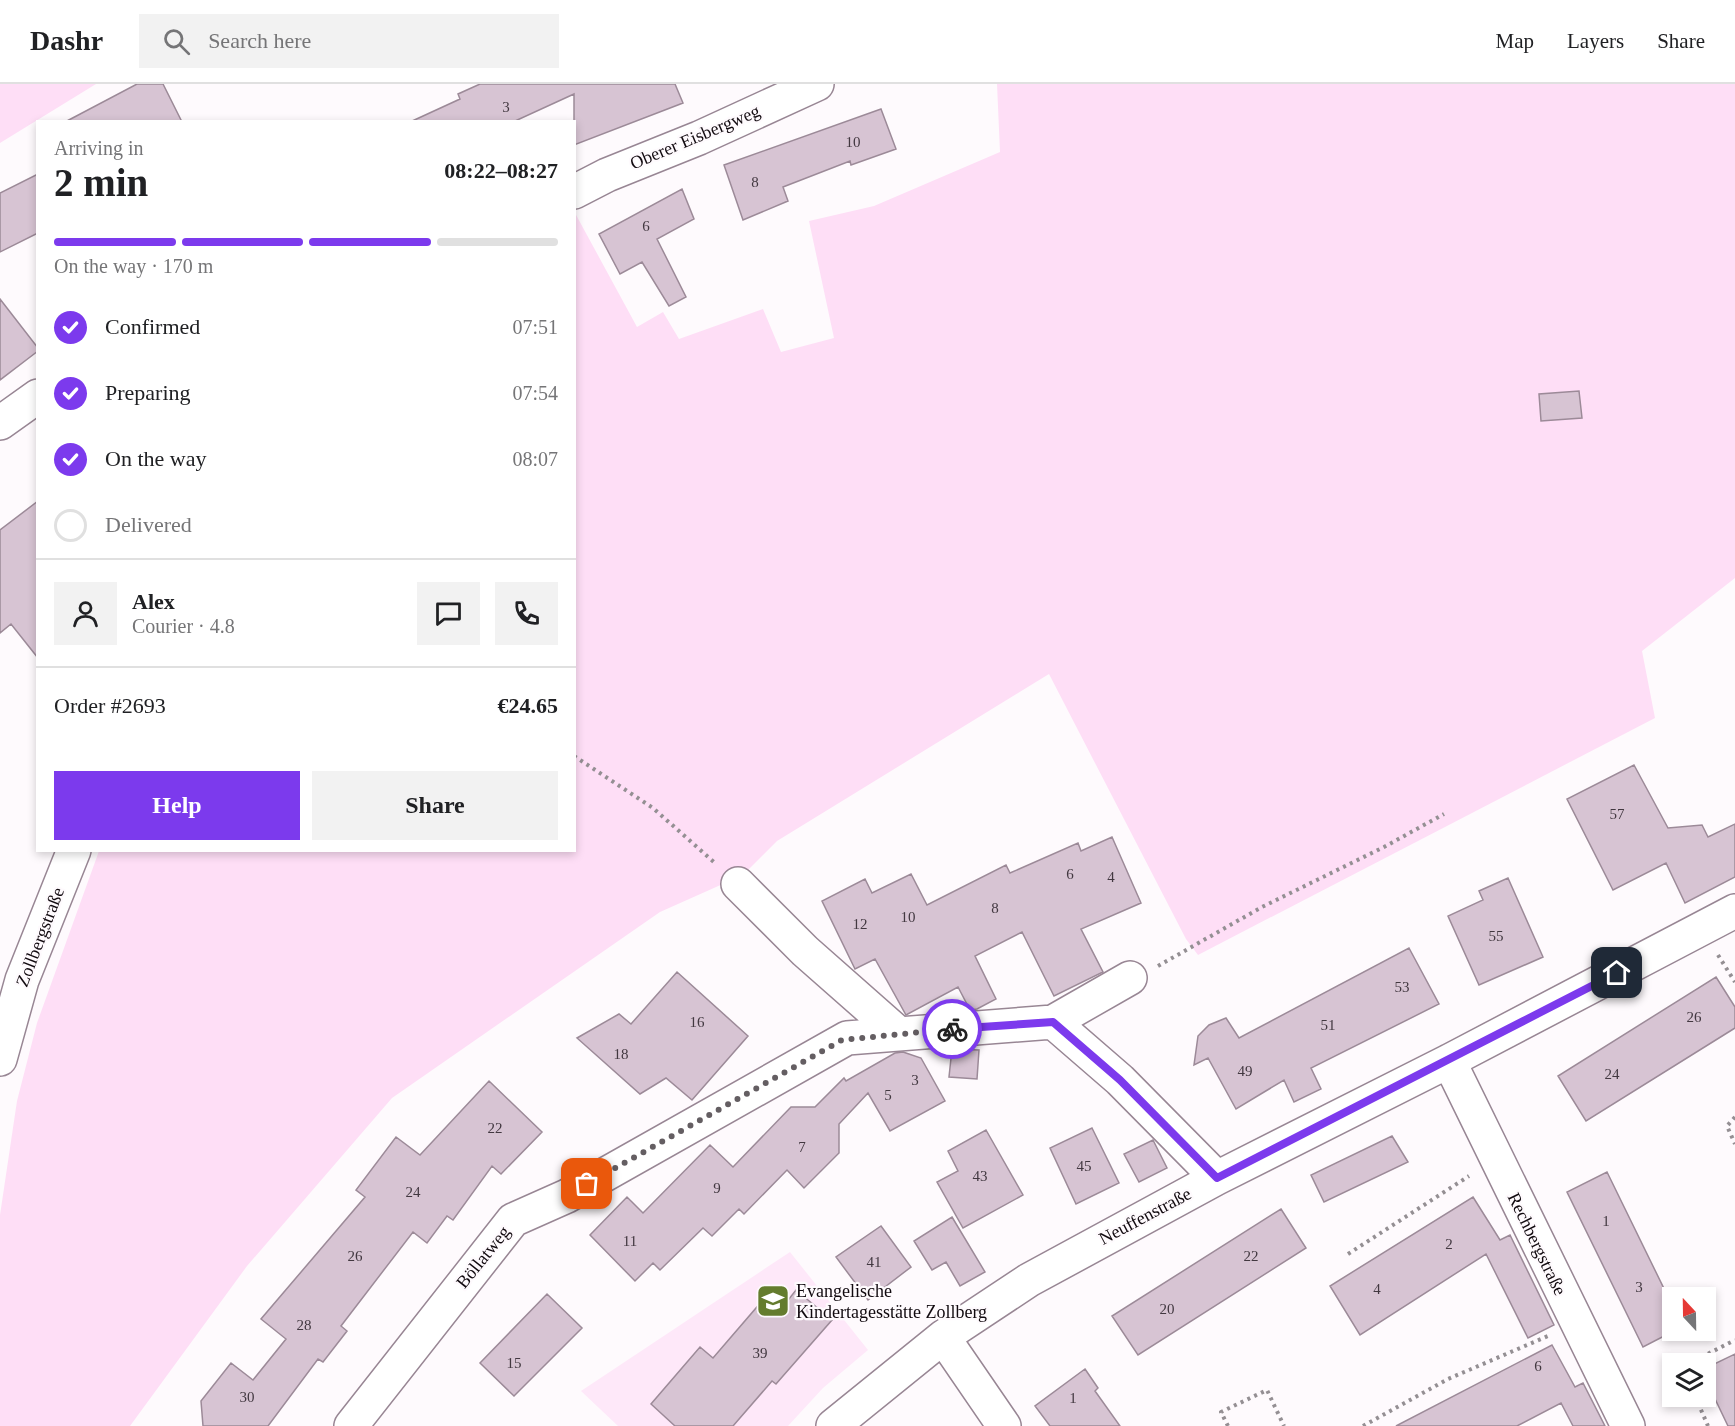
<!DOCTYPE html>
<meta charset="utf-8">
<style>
:root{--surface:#fff;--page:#f2f2f2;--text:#202124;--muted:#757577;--line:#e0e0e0;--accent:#7c3aed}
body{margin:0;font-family:"Times New Roman",serif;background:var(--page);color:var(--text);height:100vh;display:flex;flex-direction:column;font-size:22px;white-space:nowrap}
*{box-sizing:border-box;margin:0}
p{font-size:20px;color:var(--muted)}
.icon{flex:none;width:33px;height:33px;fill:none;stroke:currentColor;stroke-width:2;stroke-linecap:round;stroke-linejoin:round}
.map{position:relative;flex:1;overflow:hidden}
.side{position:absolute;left:36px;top:36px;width:540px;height:732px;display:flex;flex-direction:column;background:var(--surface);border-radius:0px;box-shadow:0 3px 9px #0003}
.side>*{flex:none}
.needle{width:39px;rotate:338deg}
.buttons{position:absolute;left:1662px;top:1203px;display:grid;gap:12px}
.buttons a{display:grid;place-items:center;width:54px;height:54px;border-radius:0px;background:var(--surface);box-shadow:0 3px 9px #0003;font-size:30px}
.pin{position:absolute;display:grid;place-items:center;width:51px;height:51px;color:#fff;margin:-26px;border-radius:12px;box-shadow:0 3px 9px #0006}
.courier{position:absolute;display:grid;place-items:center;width:60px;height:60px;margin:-30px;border:4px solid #7c3aed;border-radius:50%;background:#fff;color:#222;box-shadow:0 2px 8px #0007}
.head em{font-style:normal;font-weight:700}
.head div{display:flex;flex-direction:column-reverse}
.head{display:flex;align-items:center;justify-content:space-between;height:102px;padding:0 18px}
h1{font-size:39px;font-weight:700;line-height:45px}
.bar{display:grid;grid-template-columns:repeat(4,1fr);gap:9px 6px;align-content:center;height:72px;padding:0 18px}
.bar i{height:8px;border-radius:4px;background:var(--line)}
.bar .current{background:var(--accent)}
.bar p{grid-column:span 4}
.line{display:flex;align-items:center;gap:15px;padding:0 18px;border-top:2px solid var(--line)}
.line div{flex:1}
.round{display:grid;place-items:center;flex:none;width:63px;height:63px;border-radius:0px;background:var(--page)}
ol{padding:0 18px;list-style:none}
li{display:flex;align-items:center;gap:18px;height:66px}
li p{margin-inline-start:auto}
li .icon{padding:6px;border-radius:50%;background:var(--accent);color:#fff;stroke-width:4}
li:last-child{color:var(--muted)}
li i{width:33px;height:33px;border:3px solid var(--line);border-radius:50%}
.button{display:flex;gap:12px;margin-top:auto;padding:12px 18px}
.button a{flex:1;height:69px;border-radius:0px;background:var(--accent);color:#fff;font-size:24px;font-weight:700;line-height:69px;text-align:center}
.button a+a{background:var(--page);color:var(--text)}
header{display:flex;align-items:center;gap:36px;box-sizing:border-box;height:84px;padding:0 30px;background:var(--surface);border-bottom:2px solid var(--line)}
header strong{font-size:28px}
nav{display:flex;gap:33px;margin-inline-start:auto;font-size:21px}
.search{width:420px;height:54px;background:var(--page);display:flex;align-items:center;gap:15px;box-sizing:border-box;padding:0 21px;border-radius:0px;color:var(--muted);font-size:22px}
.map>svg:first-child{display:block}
.built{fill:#fee8f9}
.green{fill:#fedef6}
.building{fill:#d7c4d3;stroke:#9c8a98;stroke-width:1.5}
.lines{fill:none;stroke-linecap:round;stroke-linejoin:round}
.minor-casing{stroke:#988694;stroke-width:36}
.major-casing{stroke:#988694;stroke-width:36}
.path{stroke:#948f93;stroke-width:4;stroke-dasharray:3 4.5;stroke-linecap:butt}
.minor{stroke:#fff;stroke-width:33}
.major{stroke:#fff;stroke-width:33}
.done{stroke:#645e62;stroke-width:6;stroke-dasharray:0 10.8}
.route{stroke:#7c3aed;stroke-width:8}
.labels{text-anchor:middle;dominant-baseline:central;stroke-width:4.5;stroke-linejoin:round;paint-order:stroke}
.number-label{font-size:15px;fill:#423840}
.street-label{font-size:18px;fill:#110a0f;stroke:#fefafd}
.poi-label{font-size:18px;fill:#110a0f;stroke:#fefafd;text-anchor:start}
</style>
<header>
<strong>Dashr</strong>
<div class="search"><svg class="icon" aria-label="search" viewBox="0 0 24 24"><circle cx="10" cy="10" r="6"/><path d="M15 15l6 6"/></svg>Search here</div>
<nav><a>Map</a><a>Layers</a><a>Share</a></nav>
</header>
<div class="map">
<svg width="1735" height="1342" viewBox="0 0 1735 1342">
<rect width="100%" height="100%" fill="#fefafd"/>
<path class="built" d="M790 1168 868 1266 823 1304 788 1342H618L581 1307Z"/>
<path class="green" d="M0 0H96L0 59Z
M997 0H1735V494L1642 567 1655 634 1198 871 1186 855 1049 590 777 757 743 791 660 828 392 1014 247 1182 130 1342H0V1131L17 1017 37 939 99 767 574 766 575 129 637 243 663 228 679 255 763 225 781 268 834 254 809 137 874 122 1000 68Z"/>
<path class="building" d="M137 0H163L182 38H65Z
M480 0H675L683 19 574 61V10L513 38H410L460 15 458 10Z
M881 25 896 65 851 81 850 77 783 103 788 117 743 136 724 81Z
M38 90V149L0 168V109Z
M682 105 694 135 657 155 686 213 669 222 642 178 620 190 599 150Z
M0 215 38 264V267L0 296Z
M1579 307 1582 334 1541 337 1539 310Z
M38 417V574L11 540 0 549V446Z
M1634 681 1668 744 1702 741 1708 753 1735 740V793L1685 819 1666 779 1613 806 1567 715Z
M1112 753 1141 819 1081 845 1103 888 1054 912 1022 848 975 872 996 915 977 925 970 926 958 903 906 931 875 875 855 885 822 817 865 795 872 809 911 790 927 821 1006 781 1010 789 1078 759 1081 767Z
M1508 794 1543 873 1479 901 1448 832 1483 816 1479 807Z
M1409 864 1439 920 1311 984 1321 1005 1294 1018 1284 996 1236 1025 1208 974 1194 981 1198 952 1209 941 1226 934 1239 954Z
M677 888 748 952 692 1016 666 994 640 1010 577 954 619 930 631 940Z
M1716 893 1735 923V944L1586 1037 1558 992Z
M952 965 979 966 977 995 949 993Z
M903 968 921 974 945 1017 890 1047 868 1009 839 1040V1069L804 1104 787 1086 744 1130 739 1125 712 1152 703 1144 660 1186 653 1179 635 1197 590 1151 627 1113 643 1129 710 1061 733 1083 791 1023H815L844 994 846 997 895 969Z
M489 997 542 1048 501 1090 492 1082 453 1136 447 1132 427 1159 413 1148 341 1242 347 1247 323 1278 318 1275 268 1342H203L201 1317 231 1279 253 1296 286 1255 261 1235 365 1113 356 1106 396 1053 420 1071Z
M1092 1044 1119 1099 1076 1120 1050 1064Z
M986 1046 1023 1111 963 1144 937 1098 958 1087 948 1067Z
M1392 1052 1408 1078 1324 1118 1311 1091Z
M1153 1056 1167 1084 1139 1098 1124 1070Z
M1607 1088 1672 1221V1248L1643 1263 1567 1108Z
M1473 1113 1500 1156 1510 1151 1554 1241 1528 1254 1486 1170 1360 1251 1330 1202Z
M1281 1125 1306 1164 1138 1271 1112 1232Z
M952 1133 985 1188 960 1202 946 1178 932 1186 914 1157Z
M881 1142 911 1183 868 1216 836 1173Z
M775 1202 789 1215 796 1206 832 1236 776 1300 772 1297 733 1342H675L651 1320 700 1263 713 1274Z
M547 1210 582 1244 514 1312 480 1279Z
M1552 1261 1575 1303 1583 1299 1605 1342H1573L1561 1319 1517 1342H1396Z
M1735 1270V1342H1728L1706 1296V1284Z
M1085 1285 1098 1304 1095 1307 1120 1342H1050L1035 1322Z"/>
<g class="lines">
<g class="minor-casing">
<path id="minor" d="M574 108 607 91 699 54 817 0
M738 800 805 867 898 949
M1053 938 1130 894
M1449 977 1628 1342
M943 1253 1004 1342
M351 1342 513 1136 567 1112 847 954 1053 938 1120 996 1217 1094
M833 1342 943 1253 1029 1196 1217 1094 1449 977 1735 827"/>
</g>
<g class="major-casing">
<path id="major" d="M0 339 38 312
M0 975 22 896 74 766"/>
</g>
<path class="path" d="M574 672 653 724 715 779
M1718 871 1735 898
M1158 882 1262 823 1384 763 1444 730
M1735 1033 1727 1042 1735 1060
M1348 1170 1469 1092
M1688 1280 1735 1256
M1695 1312 1708 1342
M1228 1342 1221 1328 1267 1306 1284 1342
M1363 1342 1448 1295 1548 1252"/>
<use href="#minor" class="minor"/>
<use href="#major" class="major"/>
</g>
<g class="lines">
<path class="done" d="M587 1100 842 956 952 945"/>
<path class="route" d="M952 945 1053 938 1120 996 1217 1094 1617 889"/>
</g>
<defs>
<g id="school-square" transform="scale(1.725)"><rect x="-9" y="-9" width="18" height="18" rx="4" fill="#647c2e" stroke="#fefafd"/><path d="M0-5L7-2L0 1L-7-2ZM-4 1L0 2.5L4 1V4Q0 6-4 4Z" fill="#fff"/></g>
</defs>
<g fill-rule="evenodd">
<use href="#school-square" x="773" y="1217"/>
</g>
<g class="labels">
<g class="number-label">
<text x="506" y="23">3</text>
<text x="853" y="58">10</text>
<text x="755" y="98">8</text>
<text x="646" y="142">6</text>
<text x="1617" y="730">57</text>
<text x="1070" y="790">6</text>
<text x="1111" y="793">4</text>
<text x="995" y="824">8</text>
<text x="908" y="833">10</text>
<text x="860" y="840">12</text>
<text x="1496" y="852">55</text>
<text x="1402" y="903">53</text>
<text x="1694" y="933">26</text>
<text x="697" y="938">16</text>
<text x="1328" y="941">51</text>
<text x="621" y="970">18</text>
<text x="1245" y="987">49</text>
<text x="1612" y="990">24</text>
<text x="915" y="996">3</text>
<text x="888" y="1011">5</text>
<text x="495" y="1044">22</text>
<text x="802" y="1063">7</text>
<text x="1084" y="1082">45</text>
<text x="980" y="1092">43</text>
<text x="717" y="1104">9</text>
<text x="413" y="1108">24</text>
<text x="1606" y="1137">1</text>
<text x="630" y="1157">11</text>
<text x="1449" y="1160">2</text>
<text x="355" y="1172">26</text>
<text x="1251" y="1172">22</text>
<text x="874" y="1178">41</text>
<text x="1639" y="1203">3</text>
<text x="1377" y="1205">4</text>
<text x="1167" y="1225">20</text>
<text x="304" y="1241">28</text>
<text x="760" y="1269">39</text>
<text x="514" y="1279">15</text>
<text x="1538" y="1282">6</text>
<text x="247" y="1313">30</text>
<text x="1073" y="1314">1</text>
</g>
<g class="street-label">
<text transform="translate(695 53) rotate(-23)">Oberer Eisbergweg</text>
<text transform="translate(40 853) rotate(-69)">Zollbergstraße</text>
<text transform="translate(1145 1132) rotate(-28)">Neuffenstraße</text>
<text transform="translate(1537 1160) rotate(64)">Rechbergstraße</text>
<text transform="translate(483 1173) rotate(-51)">Böllatweg</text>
</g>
<g class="poi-label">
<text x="796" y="1207">Evangelische<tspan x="796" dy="21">Kindertagesstätte Zollberg</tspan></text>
</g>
</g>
</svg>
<div class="buttons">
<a><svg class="needle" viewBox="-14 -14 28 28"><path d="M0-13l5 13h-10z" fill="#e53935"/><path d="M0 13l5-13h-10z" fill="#757577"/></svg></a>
<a><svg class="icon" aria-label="layers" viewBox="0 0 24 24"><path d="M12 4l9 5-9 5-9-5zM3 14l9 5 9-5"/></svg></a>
</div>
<div class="pin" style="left:587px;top:1100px;background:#ea580c"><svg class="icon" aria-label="bag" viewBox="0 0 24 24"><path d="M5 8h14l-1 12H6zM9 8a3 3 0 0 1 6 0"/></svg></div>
<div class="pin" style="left:1617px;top:889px;background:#1f2937"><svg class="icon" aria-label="home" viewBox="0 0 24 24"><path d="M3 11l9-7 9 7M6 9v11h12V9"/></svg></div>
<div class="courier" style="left:952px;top:945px"><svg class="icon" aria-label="bike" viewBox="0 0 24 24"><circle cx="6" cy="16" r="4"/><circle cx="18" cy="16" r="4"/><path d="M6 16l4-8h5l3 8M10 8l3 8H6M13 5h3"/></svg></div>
<section class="side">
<div class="head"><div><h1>2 min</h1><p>Arriving in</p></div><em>08:22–08:27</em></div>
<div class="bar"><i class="current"></i><i class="current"></i><i class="current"></i><i></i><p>On the way · 170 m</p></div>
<ol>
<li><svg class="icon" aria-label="check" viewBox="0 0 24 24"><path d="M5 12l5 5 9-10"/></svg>Confirmed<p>07:51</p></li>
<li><svg class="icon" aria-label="check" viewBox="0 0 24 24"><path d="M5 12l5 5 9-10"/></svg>Preparing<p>07:54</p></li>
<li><svg class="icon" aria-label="check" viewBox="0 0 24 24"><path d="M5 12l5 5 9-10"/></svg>On the way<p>08:07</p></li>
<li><i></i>Delivered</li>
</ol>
<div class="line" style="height:108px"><a class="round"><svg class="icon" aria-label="person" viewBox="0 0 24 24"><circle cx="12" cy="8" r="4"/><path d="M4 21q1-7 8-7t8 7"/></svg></a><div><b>Alex</b><p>Courier · 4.8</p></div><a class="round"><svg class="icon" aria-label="chat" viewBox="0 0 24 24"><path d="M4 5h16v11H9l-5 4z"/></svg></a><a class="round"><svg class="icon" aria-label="phone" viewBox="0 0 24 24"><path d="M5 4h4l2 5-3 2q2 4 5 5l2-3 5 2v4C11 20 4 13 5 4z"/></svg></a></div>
<div class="line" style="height:78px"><div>Order #2693</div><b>€24.65</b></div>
<div class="button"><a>Help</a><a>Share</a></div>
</section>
</div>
